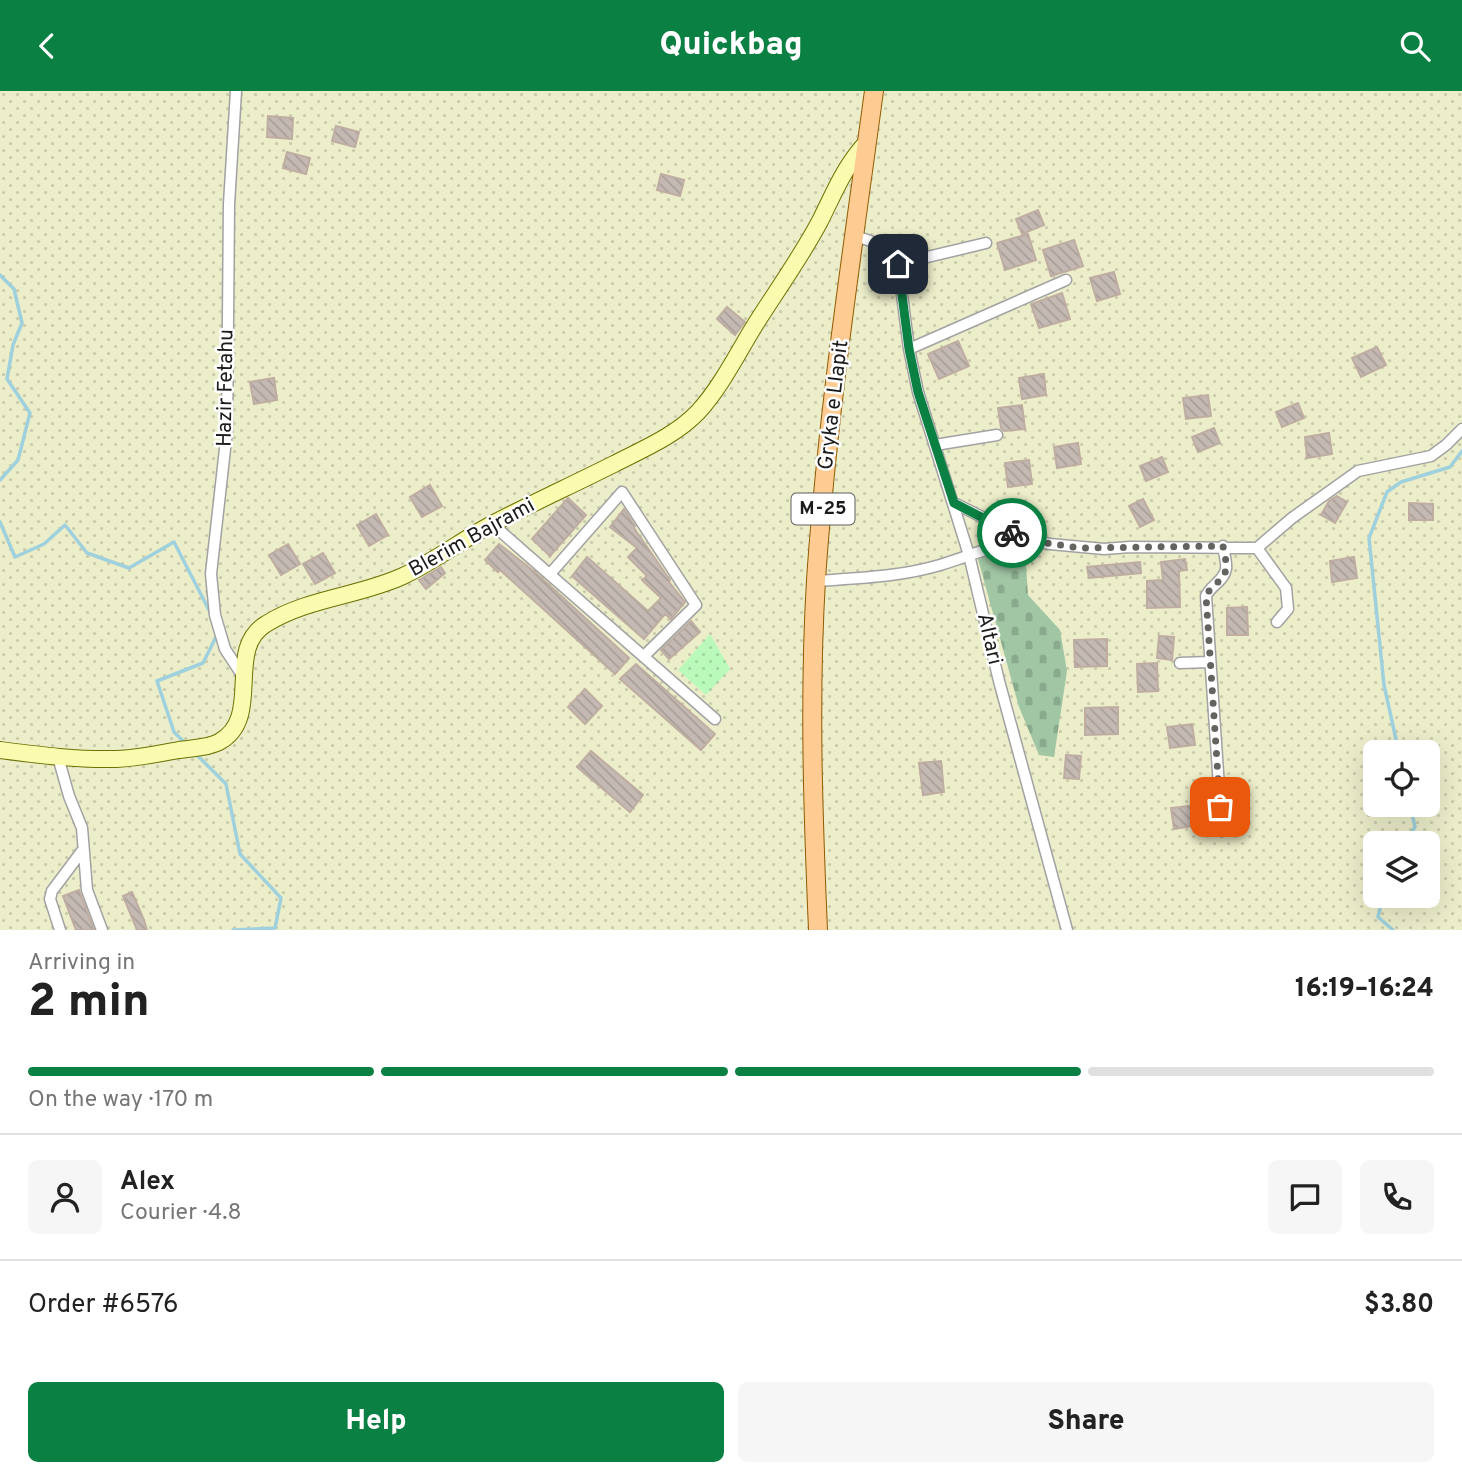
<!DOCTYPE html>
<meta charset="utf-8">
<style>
:root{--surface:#fff;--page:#f6f6f6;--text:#222;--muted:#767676;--line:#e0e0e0;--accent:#0b8043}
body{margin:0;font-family:Overpass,sans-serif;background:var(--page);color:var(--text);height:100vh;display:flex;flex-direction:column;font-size:26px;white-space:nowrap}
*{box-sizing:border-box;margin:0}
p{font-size:23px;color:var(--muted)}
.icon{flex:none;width:38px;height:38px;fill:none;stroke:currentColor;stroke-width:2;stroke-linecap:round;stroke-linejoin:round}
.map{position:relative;height:839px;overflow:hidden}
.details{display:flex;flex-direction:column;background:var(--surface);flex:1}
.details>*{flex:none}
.buttons{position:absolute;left:1363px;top:649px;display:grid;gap:14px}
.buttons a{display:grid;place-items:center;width:77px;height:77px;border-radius:10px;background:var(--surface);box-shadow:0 7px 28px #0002;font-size:35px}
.pin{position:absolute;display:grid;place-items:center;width:60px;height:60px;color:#fff;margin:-30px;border-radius:14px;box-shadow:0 4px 10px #0006}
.courier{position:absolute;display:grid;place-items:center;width:70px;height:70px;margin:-35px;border:5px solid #0b8043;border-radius:50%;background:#fff;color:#222;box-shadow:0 2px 9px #0007}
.overview em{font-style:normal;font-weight:800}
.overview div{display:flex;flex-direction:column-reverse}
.overview{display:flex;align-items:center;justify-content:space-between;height:119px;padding:0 28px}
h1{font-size:46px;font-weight:800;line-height:52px}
.bar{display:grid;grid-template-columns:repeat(4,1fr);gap:10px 7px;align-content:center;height:84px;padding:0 28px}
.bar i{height:9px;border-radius:5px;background:var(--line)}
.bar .selected{background:var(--accent)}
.bar p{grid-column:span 4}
.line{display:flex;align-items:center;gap:18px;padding:0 28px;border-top:2px solid var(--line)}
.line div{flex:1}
.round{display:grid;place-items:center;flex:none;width:74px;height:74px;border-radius:10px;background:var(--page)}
.cta{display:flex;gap:14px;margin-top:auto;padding:14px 28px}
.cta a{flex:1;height:80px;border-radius:10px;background:var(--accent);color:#fff;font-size:28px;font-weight:800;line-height:80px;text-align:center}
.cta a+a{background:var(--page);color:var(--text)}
header{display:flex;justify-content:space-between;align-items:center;height:91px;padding:0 28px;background:var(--accent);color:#fff;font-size:32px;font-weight:800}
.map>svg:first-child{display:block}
.farmland{fill:url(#farmland-dots);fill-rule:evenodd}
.cemetery{fill:url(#cemetery-stones)}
.park{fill:url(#park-dots)}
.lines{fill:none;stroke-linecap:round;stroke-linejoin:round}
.stream{stroke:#9ed1dd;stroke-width:3.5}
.building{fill:url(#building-back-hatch);stroke:#bfada2;stroke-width:2}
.street-casing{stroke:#a2a2a2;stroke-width:13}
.secondary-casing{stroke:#6b7201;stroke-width:18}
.primary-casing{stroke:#915b00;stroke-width:20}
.street{stroke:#fff;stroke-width:10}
.secondary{stroke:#fafbaf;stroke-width:16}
.primary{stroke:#fecb93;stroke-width:18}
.done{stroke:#646360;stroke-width:7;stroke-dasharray:0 12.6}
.route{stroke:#0b8043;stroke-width:9}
.labels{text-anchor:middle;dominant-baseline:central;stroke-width:5;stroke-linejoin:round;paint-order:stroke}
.shield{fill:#fff;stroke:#5f5f5f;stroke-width:2}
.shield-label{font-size:19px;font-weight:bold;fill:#1b1b1b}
.street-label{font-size:21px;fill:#1b1b1b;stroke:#fff}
</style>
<header><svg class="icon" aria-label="back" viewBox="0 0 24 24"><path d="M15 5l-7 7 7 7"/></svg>Quickbag<svg class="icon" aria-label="search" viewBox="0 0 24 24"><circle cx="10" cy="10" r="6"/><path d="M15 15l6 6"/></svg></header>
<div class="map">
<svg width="1462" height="839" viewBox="0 0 1462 839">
<defs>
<pattern id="farmland-dots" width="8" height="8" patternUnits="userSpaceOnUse" patternTransform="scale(1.75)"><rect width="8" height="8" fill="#ecedc9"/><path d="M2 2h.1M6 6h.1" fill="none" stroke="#cacbac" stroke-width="1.8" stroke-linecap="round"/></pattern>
<pattern id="cemetery-stones" width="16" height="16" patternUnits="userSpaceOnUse" patternTransform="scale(1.75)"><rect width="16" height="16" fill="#a0c6a4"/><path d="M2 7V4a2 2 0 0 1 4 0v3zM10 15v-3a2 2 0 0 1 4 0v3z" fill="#89aa8d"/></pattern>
<pattern id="park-dots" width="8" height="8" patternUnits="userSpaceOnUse" patternTransform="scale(1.75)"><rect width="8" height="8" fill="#b9fabb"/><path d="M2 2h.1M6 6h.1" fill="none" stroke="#9ed6a0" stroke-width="1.8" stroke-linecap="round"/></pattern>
<pattern id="building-back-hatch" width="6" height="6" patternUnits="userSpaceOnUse" patternTransform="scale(1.75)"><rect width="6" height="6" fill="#c4bab3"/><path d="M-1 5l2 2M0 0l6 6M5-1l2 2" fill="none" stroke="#a89f99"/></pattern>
</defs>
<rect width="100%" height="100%" fill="#ede8df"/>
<path class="farmland" d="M0 0H1462V839H0ZM1376 662H1428V714H1376ZM1376 752H1428V805H1376Z"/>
<path class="cemetery" d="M999 460H1025L1028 504 1060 539 1067 580 1054 666 1039 664 1019 616 978 468Z"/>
<path class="park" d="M710 543 730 578 706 604 678 579Z"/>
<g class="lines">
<path class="stream" d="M0 184 14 198 22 232 13 254 7 288 30 322 18 369 0 389
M0 431 15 466 44 453 65 434 87 462 129 477 174 451 210 521
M185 652 174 641 157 590 203 572 217 544
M195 662 226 693 240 763 281 807 275 837 233 839
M1399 662 1384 594 1369 447 1387 401 1401 391 1450 376 1462 360
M1404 752 1415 736 1410 714
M1383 805 1378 826 1393 839"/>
</g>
<path class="building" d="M268 25 293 27 292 48 267 46Z
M336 35 359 41 355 56 332 50Z
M287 61 310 67 306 83 283 77Z
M661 83 684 89 680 105 657 99Z
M1038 119 1044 134 1022 143 1016 128Z
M1028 143 1036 169 1005 179 997 152Z
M1074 149 1083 175 1051 185 1043 159Z
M1114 181 1120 203 1097 210 1090 187Z
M1062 202 1070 228 1039 237 1031 213Z
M727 216 745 231 735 244 717 228Z
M958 250 969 275 939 288 928 263Z
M1377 256 1386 274 1361 286 1352 267Z
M1044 283 1046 304 1022 308 1019 287Z
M274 287 277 309 254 313 250 291Z
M1208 304 1211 325 1186 328 1183 307Z
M1298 312 1304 327 1282 336 1276 321Z
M1022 314 1025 338 1004 340 1001 337 998 317Z
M1214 337 1220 352 1198 361 1192 346Z
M1329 342 1332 363 1307 367 1305 346Z
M1078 352 1081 373 1057 377 1054 356Z
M1162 366 1168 381 1146 390 1140 375Z
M1029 369 1032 393 1008 396 1005 372Z
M430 394 442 415 422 426 410 406Z
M1337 405 1347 411 1335 432 1321 424 1329 410Z
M568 407 586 424 550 465 532 448Z
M1143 408 1154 429 1140 436 1129 415Z
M1409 412 1433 413V429H1409Z
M624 418 635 435 634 437 670 489 669 491 685 511 671 528 665 523 644 548 572 485 587 466 648 520 661 507 642 489 647 485 628 466 637 457 610 436Z
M376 423 388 444 369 455 357 434Z
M288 453 300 473 281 484 269 464Z
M499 453 535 481 629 567 615 583 500 479 498 481 485 469Z
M323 462 335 482 315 493 303 473Z
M1354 466 1357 487 1332 491 1330 470Z
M1185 468 1187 479 1179 480 1180 516 1147 517V490L1163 489 1161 471Z
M1140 471 1141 482 1089 487 1087 476Z
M441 476 445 482 426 498 419 489Z
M1247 516 1248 544H1227V517Z
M691 530 700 541 669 568 661 559Z
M1159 545 1174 546 1172 569 1157 567Z
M1107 548V575L1075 576 1074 549Z
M1157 572 1158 600 1138 601 1137 573Z
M636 573 715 643 701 659 620 588Z
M585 598 602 615 585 633 568 616Z
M1118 616V643L1085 644V617Z
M1192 633 1195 654 1170 657 1167 636Z
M591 660 643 704 630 721 577 676Z
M1066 664 1081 665 1079 688 1064 687Z
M941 670 944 701 923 704 919 672Z
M1196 714 1199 734 1174 738 1171 717Z
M79 799 80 802 94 839H76L63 805Z
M132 801 144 829 147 839H137L123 805Z"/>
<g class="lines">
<g class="street-casing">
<path id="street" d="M236 0 229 113 227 340 211 483 215 524 225 558 244 587
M854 145C873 150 888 155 898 173L909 258 918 301 969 464 999 590 1067 839
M898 173 986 152
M909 258 1066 189
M935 354 997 344
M954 412 1028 449 1050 453 1104 458 1130 456 1257 457 1292 427 1358 380 1431 365 1446 354 1462 338
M492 433 715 628
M1257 457 1286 497 1288 518 1277 531
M550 483 622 401 696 514 644 565
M816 490C857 487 900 486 940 474 970 465 995 453 1028 449
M1180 572 1209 571
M58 666 69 705 82 737 87 799 102 839
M1222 740 1206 505C1210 495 1224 490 1226 478 1227 471 1224 463 1223 455
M60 839 50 808 52 800 82 760"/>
</g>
<g class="secondary-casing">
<path id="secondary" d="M0 659C39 664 77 669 116 668 137 667 158 663 179 659 192 657 208 657 219 651 264 627 224 558 266 533 307 507 360 505 403 485 435 470 463 448 494 432 533 412 574 393 614 373 643 358 675 345 698 321 721 296 737 263 755 234 777 199 801 166 820 130 834 102 845 74 867 51"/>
</g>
<g class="primary-casing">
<path id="primary" d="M818 839C813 722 809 606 816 489 827 326 852 162 874 0"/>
</g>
<use href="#street" class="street"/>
<use href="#secondary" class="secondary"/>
<use href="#primary" class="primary"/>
</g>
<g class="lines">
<path class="done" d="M1012 442 1028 449 1079 457 1223 455C1224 462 1227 471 1226 478 1224 490 1210 495 1206 505L1220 716"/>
<path class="route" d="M898 173 909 258 918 301 954 412 1012 442"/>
</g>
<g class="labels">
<rect class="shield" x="791.5" y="402.5" width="63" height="31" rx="5"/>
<g class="shield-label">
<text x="823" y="418">M-25</text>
</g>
<g class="street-label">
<text transform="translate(226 297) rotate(-89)">Hazir Fetahu</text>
<text transform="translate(834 314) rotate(-83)">Gryka e Llapit</text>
<text transform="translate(472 447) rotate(-29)">Blerim Bajrami</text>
<text transform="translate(989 548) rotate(77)">Altari</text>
</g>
</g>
</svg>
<div class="buttons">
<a><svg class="icon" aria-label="locate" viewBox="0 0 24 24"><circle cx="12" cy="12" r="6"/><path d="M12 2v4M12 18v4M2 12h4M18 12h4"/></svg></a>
<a><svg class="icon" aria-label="layers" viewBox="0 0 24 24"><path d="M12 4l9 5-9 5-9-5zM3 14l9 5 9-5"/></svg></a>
</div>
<div class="pin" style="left:1220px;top:716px;background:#ea580c"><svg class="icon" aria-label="bag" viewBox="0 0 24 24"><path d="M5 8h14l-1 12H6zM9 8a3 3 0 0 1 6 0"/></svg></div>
<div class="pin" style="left:898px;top:173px;background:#1f2937"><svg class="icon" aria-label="home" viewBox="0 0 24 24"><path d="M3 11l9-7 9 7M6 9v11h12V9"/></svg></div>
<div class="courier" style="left:1012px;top:442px"><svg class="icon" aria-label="bike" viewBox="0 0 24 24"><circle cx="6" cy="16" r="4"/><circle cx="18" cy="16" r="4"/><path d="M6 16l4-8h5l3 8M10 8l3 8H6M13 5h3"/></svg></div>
</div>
<section class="details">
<div class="overview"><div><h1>2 min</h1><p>Arriving in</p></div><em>16:19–16:24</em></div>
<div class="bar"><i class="selected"></i><i class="selected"></i><i class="selected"></i><i></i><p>On the way · 170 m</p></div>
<div class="line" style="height:126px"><a class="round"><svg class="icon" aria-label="person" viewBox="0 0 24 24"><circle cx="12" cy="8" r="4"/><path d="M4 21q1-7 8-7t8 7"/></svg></a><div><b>Alex</b><p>Courier · 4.8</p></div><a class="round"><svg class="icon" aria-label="chat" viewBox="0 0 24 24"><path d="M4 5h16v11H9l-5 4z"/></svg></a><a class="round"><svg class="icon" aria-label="phone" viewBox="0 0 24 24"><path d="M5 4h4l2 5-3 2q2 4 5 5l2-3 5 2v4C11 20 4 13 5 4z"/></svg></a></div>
<div class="line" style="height:91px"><div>Order #6576</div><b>$3.80</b></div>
<div class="cta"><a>Help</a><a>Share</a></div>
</section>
